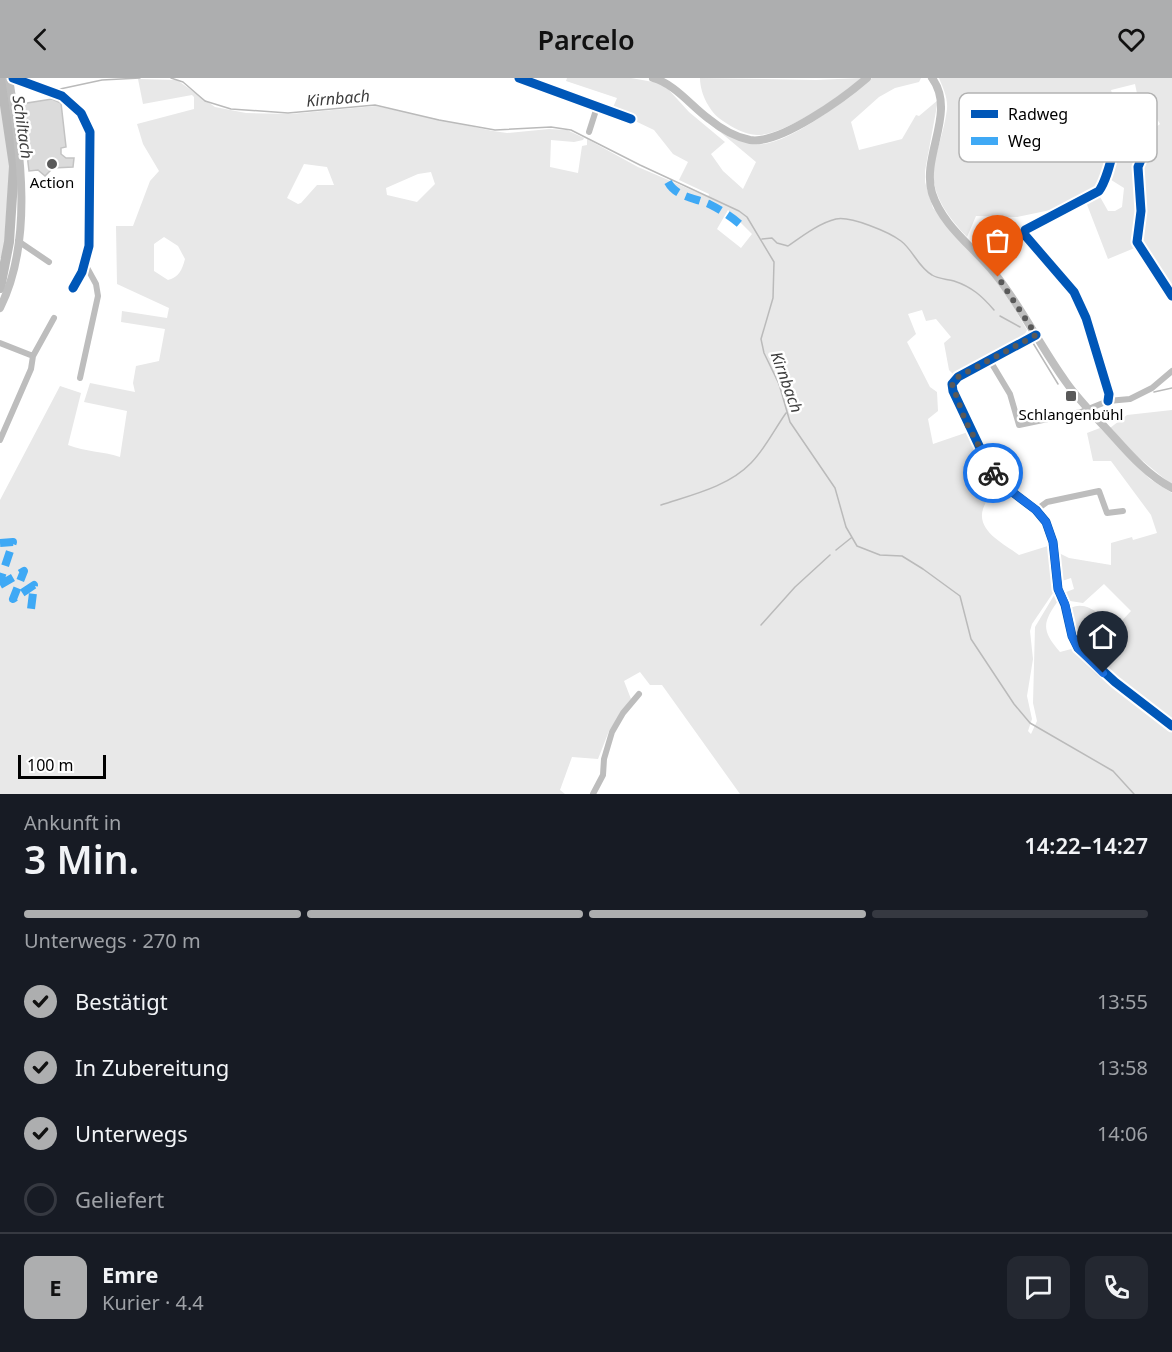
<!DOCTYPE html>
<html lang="de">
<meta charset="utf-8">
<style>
:root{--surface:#171b24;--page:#242831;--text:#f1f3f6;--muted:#9ea1a6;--line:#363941;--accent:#adaeaf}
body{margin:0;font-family:"Noto Sans",sans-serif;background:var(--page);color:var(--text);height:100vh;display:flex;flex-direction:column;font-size:22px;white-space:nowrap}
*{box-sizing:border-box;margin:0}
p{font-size:20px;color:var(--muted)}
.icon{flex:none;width:33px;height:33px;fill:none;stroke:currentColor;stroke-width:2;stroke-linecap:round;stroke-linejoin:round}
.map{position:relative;height:716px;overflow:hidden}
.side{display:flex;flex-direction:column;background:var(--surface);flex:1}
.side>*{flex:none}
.scale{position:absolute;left:18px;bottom:15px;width:88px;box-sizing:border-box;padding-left:6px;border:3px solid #000;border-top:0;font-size:16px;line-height:21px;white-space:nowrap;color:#000;-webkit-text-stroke:4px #fff;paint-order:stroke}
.pin{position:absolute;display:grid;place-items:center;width:51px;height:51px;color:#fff;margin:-62px -26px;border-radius:50% 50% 50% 0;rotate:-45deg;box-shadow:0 0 6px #0007}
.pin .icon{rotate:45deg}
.courier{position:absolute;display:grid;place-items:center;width:60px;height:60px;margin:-30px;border:4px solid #1a73e8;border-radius:50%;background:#fff;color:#222;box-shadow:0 2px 8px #0007}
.head em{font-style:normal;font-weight:600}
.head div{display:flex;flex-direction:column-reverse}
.head{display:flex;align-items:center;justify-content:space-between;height:102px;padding:0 24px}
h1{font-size:39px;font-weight:600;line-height:45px}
.bar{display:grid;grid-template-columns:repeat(4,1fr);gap:9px 6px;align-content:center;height:72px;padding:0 24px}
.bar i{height:8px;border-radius:4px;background:var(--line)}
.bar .current{background:var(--accent)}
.bar p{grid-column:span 4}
.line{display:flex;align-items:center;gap:15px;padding:0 24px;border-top:2px solid var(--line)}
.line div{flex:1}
.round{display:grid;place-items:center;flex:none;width:63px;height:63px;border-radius:12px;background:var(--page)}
ol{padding:0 24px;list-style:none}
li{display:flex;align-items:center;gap:18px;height:66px}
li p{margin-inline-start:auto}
li .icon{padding:6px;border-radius:50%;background:var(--accent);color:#111;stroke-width:4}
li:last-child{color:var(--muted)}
li i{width:33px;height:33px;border:3px solid var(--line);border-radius:50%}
header{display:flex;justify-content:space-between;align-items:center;height:78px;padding:0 24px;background:var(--accent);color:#111;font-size:27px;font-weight:600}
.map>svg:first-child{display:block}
.green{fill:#e8e8e8;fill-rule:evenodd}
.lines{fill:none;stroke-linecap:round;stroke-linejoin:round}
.stream{stroke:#bababa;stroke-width:1.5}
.river{stroke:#bababa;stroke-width:10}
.building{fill:#dbdbdb;stroke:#c3c3c3;stroke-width:1.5}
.street{stroke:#bdbdbd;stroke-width:6}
.secondary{stroke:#bfbfbf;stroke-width:8}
.quiet{stroke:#3fa9f5;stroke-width:8;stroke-dasharray:15 8;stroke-linecap:butt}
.cycleway-casing{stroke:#fff;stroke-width:13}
.cycleway{stroke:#0057b8;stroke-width:9}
.done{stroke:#595959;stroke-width:6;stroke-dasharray:0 10.8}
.route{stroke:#1a73e8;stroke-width:8}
.poi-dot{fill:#595959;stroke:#fff;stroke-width:2}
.labels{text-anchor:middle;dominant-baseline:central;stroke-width:5;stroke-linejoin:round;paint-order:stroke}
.poi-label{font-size:15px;fill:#000;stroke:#fff}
.water-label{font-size:16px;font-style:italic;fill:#3d3d3d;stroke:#fff}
.key{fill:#fff;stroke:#b2b2b2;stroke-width:1.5}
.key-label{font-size:16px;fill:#000}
</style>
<header><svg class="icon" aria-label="back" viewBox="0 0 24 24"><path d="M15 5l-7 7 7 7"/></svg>Parcelo<svg class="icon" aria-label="heart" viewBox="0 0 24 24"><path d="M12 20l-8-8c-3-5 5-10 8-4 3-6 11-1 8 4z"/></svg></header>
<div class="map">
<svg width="1172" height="716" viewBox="0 0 1172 716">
<rect width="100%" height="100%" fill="#fff"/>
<path class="green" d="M567 0H631L659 5 668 11 689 34 725 64 711 76 723 93 743 111 756 84 713 48C726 54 742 64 756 66 786 70 849 19 872 0H921L919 4 895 10 879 19 851 44 859 72 902 61 916 37 919 38 938 22 925 93V104L933 130 1000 206 1027 252C1023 264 967 292 953 296L949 292 944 265 951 259 936 241 926 243 922 232 908 236 916 256 907 264 930 309 937 314 938 333 928 341 933 366 968 354 987 393 998 406C993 413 986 422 983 431 976 453 1005 466 1019 477L1051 467 1055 512 1032 546 1030 553 1033 581 1027 618 1032 641 1028 653 1031 656 1037 643 1033 625 1035 549 1056 514 1060 520C1043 544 1040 551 1060 574L1075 570 1114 607 1172 649V716H740L662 607H650L640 594 624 603 631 621 609 653 598 681 572 679 560 712 565 716H0V422L60 308 81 315 68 367C86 374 102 373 120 379L127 333 84 324 90 305 135 314 133 305 136 288 159 283 165 251 121 244 122 233 167 240 169 230 117 206 116 148H133L150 103 159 93 143 66 137 46 194 31V19L192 17 143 26 138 1 177 2 215 29 246 35 291 36 376 28 493 53 507 55 549 51 567 52 584 60 583 62 574 64 551 62 550 89 578 95 582 68 587 67V61L638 89 708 119 709 116 679 102 688 84 673 76 654 52 612 32 617 20 566 3ZM304 86 327 89 334 107H317L301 125 298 126 287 120ZM431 94 435 106 417 124 387 117 386 110 418 96ZM728 132 752 156 741 170 717 151ZM164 159 178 168 185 181C182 192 179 199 168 202L154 193V166Z
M700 0 816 2 861 0C841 18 784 58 757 57 744 56 733 50 723 43 710 35 700 16 700 0Z
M939 0H1172V214L1140 168 1139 96 1152 61 1151 53 1160 46 1153 34 1141 35 1135 6 1111 12 1118 37 1122 40 1100 110 1065 129 1017 139 976 138 967 159C947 138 927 112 935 81 939 65 945 48 947 31 948 20 943 10 939 0Z
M0 15 10 84 3 181 0 180Z
M1138 39 1139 46 1135 48 1137 55 1145 52 1148 60 1136 91 1139 131 1137 169 1108 181 1086 124 1099 117 1108 133H1115L1122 129 1124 110 1108 100 1125 42Z
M1172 332V407L1138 379 1110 350 1127 337Z
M1100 350 1150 401 1172 415V646C1138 619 1067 579 1069 531 1087 520 1102 540 1116 549L1131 533 1104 506 1083 525 1070 523 1061 516 1074 511 1071 500 1059 504 1057 474 1069 480 1111 487V465L1132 459 1133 462 1157 455 1151 437 1111 383H1093L1087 355Z"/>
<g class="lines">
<path class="stream" d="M171 0 183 4 205 23 231 31 288 35 375 27 439 42 495 52 551 49 571 52 640 87 739 133 747 139 774 184 773 220 761 261 764 275 779 306 790 344 835 410 846 449 857 468 880 477 902 478 923 491 960 518 971 561 1014 626 1030 645 1113 693 1134 716
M60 11 102 2 140 0
M762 161 772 160 777 165 788 168C801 159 819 145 836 141 851 138 889 154 901 163 913 172 918 189 932 197 938 201 947 201 954 203 972 209 982 218 994 232
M1000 238 1020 249
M1033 265 1058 306
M1154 314 1172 310
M661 427C691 417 728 409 751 385 765 371 774 352 786 335
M836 472 851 460
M761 547 795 509 830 477"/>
<path class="river" d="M0 210 9 164 14 88 1 0"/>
</g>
<path class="building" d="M52 21 61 25 66 69 61 70V76L66 80H74L73 89 53 90 45 98 38 92 29 93 21 26Z"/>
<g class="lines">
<path class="street" d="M13 0 62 18 81 35 90 54 89 168 82 194 73 210
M519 0 631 41
M589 54 597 29
M18 163 49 184
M1036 257 958 299 952 306 953 313 991 393 1011 413 1036 432 1046 444 1053 464 1058 511 1065 527 1072 558 1078 570 1115 604 1172 648
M0 265 33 278
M989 281 1010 316 1019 347 1081 334 1108 323 1130 321 1152 310 1172 293
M80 300 98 218 96 206 85 186
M1108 323 1109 316 1086 240 1074 214 1024 156 1025 152 1099 113C1113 93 1114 49 1129 38L1140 39 1150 60 1138 89 1141 133 1137 164 1172 218
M0 362 31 291 33 278 54 240
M1036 432 1047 424 1099 413 1107 435 1123 433
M593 716 603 697 604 681 612 654 623 635 639 616"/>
<path class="secondary" d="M653 0C675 6 691 28 709 41 720 50 735 59 750 62 780 67 845 19 867 0
M932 0C957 34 921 78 932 115 943 150 978 172 999 201 1024 234 1042 271 1066 304 1080 324 1098 341 1114 359 1131 378 1149 398 1172 410
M0 230C34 162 20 73 9 0"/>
<path class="quiet" d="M668 104C676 119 695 120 709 126 721 132 732 139 742 148
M0 465 13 464 0 503
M0 507 24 493 13 521 34 507 31 531"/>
<g class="cycleway-casing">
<path id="cycleway" d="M13 0 62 18 81 35 90 54 89 168 82 194 73 210
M519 0 631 41
M1036 257 958 299 952 306 953 313 991 393 1011 413 1036 432 1046 444 1053 464 1058 511 1065 527 1072 558 1078 570 1115 604 1172 648
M1108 323 1109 316 1086 240 1074 214 1024 156 1025 152 1099 113C1113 93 1114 49 1129 38L1140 39 1150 60 1138 89 1141 133 1137 164 1172 218"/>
</g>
<use href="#cycleway" class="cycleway"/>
</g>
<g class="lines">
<path class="done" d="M993 395 965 342 952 306 958 299 1036 257 998 199"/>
<path class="route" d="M993 395 1011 413 1036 432 1046 444 1053 464 1058 511 1065 526 1072 558 1078 570 1103 595"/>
</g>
<g class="poi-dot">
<circle cx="52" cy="86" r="6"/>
<rect x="1065" y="312" width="12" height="12" rx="3"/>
</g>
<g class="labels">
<g class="poi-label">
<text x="52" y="104">Action</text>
<text x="1071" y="336">Schlangenbühl</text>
</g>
<g class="water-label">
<text transform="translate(338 20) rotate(-5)">Kirnbach</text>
<text transform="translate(23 49) rotate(82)">Schiltach</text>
<text transform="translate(787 304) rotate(70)">Kirnbach</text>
</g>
</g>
<rect x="959" y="15" width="198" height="69" rx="9" class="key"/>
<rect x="971" y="32" width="27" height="8" fill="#0057b8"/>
<rect x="971" y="59" width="27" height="8" fill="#3fa9f5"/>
<g class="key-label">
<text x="1008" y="42">Radweg</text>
<text x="1008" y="69">Weg</text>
</g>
</svg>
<div class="scale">100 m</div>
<div class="pin" style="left:998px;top:199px;background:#ea580c"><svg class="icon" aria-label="bag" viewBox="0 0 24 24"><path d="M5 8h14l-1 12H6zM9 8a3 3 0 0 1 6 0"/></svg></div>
<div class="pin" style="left:1103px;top:595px;background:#1f2937"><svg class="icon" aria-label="home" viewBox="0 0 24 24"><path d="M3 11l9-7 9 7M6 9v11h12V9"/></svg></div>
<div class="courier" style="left:993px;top:395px"><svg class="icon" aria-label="bike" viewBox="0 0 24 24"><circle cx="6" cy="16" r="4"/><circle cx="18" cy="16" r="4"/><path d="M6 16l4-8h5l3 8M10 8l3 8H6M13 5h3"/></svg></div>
</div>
<section class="side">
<div class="head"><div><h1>3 Min.</h1><p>Ankunft in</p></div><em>14:22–14:27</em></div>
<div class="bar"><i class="current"></i><i class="current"></i><i class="current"></i><i></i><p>Unterwegs · 270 m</p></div>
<ol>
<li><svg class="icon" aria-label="check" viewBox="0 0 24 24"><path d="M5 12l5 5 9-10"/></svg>Bestätigt<p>13:55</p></li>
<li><svg class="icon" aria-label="check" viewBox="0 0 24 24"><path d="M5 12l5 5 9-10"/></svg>In Zubereitung<p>13:58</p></li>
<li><svg class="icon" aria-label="check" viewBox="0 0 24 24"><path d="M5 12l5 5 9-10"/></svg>Unterwegs<p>14:06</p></li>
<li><i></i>Geliefert</li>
</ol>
<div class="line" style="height:108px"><b class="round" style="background:var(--accent);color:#111">E</b><div><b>Emre</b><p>Kurier · 4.4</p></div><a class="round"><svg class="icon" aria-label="chat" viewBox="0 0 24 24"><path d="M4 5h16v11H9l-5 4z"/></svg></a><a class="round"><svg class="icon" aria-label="phone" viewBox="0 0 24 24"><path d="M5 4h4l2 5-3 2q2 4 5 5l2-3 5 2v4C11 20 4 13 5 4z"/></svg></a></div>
</section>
